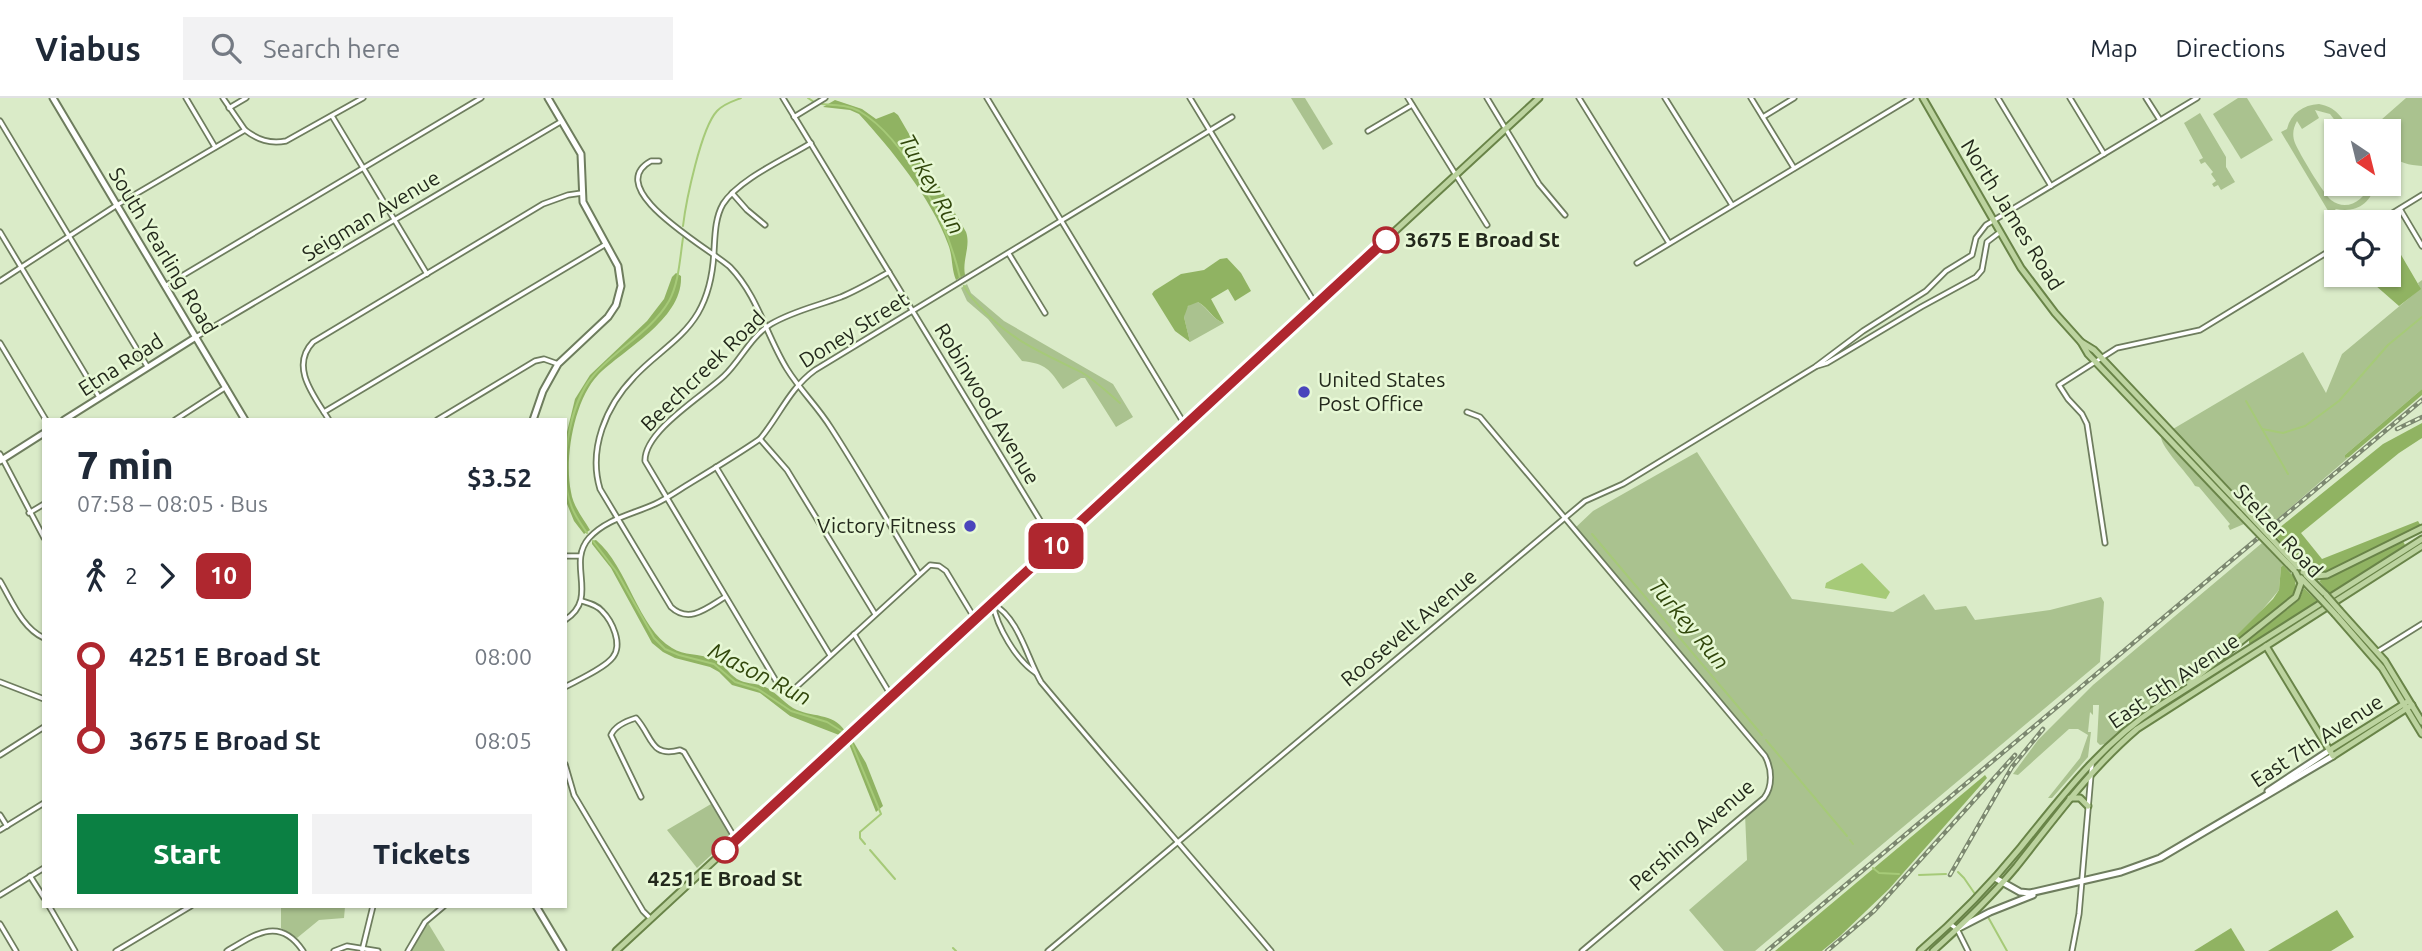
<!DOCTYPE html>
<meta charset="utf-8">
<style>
:root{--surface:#fff;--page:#f2f2f3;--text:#1f2937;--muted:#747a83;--line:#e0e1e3;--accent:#0b8043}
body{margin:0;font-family:Ubuntu,sans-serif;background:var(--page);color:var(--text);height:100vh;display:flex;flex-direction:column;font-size:26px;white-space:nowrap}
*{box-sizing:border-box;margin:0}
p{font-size:23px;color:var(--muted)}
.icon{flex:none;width:38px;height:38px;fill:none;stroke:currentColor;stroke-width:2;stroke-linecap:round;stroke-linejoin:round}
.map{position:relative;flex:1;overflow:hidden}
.details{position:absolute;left:42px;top:320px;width:525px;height:490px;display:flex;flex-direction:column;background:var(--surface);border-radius:0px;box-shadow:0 2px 5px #0004}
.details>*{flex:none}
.badge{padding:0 14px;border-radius:10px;font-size:24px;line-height:46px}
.needle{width:46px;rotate:145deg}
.fabs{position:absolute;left:2324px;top:21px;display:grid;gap:14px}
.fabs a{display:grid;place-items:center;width:77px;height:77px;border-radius:0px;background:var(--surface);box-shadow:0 2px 5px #0004;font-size:35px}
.map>.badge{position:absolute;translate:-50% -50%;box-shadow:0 0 0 4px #fff}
.legs{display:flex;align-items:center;gap:10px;height:77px;padding:0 35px;font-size:23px}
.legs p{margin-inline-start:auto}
.overview{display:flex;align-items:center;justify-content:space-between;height:119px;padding:0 35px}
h1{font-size:38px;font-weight:800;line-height:52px}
.primary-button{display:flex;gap:14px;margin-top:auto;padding:14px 35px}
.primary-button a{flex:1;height:80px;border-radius:0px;background:var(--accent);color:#fff;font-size:28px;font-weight:800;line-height:80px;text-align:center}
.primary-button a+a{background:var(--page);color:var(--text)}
ul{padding:0 35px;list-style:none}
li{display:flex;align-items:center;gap:24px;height:84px;font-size:26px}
li i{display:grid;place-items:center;width:10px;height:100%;margin:0 9px;background:currentColor}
li i::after{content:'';width:18px;height:18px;margin:-9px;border:5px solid;border-radius:50%;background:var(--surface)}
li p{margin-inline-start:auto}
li:first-child i{background:linear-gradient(#0000 50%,currentColor 0)}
li:last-child i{background:linear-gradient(currentColor 50%,#0000 0)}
header{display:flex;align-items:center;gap:42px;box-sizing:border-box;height:98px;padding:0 35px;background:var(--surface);border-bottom:2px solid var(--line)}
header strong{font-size:33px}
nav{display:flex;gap:38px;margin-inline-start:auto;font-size:24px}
.search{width:490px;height:63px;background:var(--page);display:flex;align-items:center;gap:18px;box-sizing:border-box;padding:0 24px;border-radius:0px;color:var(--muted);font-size:26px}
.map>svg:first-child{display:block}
.green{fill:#aac28f}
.forest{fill:#90b362}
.water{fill:#a6ca78}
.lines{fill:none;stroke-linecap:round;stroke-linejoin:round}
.stream{stroke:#a6ca78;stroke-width:2}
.street-casing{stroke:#6e7d5e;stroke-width:7}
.secondary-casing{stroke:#6e7d5e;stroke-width:9}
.primary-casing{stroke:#698448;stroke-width:9}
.street{stroke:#fff;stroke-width:3.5}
.secondary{stroke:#fff;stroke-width:5}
.primary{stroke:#bcd39f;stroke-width:5}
.rail-casing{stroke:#7c8870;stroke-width:4.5}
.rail{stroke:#e7f8d5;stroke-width:2;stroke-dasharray:5;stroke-linecap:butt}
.primary-bridge-casing{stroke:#698448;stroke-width:9;stroke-linecap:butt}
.primary-bridge{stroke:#bcd39f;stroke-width:5}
.line-1-casing{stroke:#fff;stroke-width:16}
.line-1{stroke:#af272f;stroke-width:10}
.stop-1-dot{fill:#fff;stroke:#af272f;stroke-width:3.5}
.poi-dot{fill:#4a45bc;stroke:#e7f8d5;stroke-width:2.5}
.labels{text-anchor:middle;stroke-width:5;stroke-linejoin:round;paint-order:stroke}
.street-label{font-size:21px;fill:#23291c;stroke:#e7f8d5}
.stop-label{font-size:21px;font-weight:bold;fill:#23291c;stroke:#e7f8d5;text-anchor:start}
.poi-label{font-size:21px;fill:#23291c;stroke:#e7f8d5;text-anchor:start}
.water-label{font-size:23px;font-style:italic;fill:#31470b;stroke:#e7f8d5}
</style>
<header>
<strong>Viabus</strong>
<div class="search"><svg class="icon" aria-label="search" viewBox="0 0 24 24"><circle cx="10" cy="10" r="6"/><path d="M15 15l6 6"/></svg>Search here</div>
<nav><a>Map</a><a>Directions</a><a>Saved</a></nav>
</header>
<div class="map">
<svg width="2422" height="853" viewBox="0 0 2422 853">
<rect width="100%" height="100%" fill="#daebc8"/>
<g class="green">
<path d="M1291,0H1305L1333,46L1323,52Z"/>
<path d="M2238,0H2247L2273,42L2241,61L2213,16Z"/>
<path d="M2406,0H2422V68C2409,67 2399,65 2389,56V33H2375L2373,29Z"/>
<path d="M2319,6C2336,9 2342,19 2350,33H2343L2330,16L2315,12L2319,20L2302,31L2297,23C2293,30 2292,37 2295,45C2299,55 2323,95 2331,102C2346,114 2365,103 2369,86H2375C2371,106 2356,115 2336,111L2330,116L2281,34L2287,31C2291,15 2303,7 2319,6Z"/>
<path d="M2200,15L2226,59V69L2235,84L2221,92L2218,87L2214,89L2212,86L2216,83L2211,76L2213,74L2205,64L2201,66L2199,62L2203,60L2184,25Z"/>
<path d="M2422,182V291L2345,357V360L2349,359L2268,429L2173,331L2303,254L2326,295L2342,256L2420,191L2418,185Z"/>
<path d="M967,186L971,195L1004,223L1113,286L1133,319L1116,329L1085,280H1081L1063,291C1049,271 1047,266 1022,263L988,221L967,203L961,190Z"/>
<path d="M1193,204H1198C1208,210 1212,221 1224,225L1190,244L1184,219L1185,211Z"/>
<path d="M2161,339L2244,426L2230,432L2228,428L2230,426L2199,389L2195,388C2187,374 2162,351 2161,339Z"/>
<path d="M1697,354L1792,501L1893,514L1924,496L1935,512L1966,508L1975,522L2050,512L2101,499L2104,504L2100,564L1755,853H1724L1689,812L1747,762L1745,716C1766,697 1773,693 1767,662L1574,431L1593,413Z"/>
<path d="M2262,445L2283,467L2281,469L2279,492L2235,544L2287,503C2230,556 2164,596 2105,646L2100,647L2097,644L2099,607H2093V617L2090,614L2088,634H2091L2088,659L2052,700H2048L2080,660L2088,637L2078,631H2069L2018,677L2013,676L2038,642L2093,587Z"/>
<path d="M711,706L731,739L697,770L667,732Z"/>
<path d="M281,809H345L344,820L319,822L297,840L281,830Z"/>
<path d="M428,825L445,853H411Z"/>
</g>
<g class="forest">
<path d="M835,2L862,11L876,21L894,14L898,17L966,134C971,148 962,162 965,177L956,182C951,170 953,158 948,146C932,101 891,51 859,16L850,12L823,9Z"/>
<path d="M2395,150H2397L2421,191L2399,208L2375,187L2378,177H2389V163Z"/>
<path d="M1227,160L1241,175L1251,193L1235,203L1228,191L1211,201L1224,225C1212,221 1209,210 1198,204L1188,208L1184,219L1190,244L1175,233L1152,196L1154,193L1181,176L1204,172L1220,161Z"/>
<path d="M676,175L681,178C683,221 625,250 598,277C574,302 564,361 571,394C573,408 583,420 590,432L584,436L574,423L565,401V342L575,301L590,277L647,223L657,210L664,201L672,179Z"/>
<path d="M2422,291V297L2349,359L2345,360V357Z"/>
<path d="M2422,325V340L2399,355L2301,435L2322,461L2418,423L2421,428L2329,473C2304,479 2288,451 2273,435L2383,346Z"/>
<path d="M596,442C628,469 638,530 672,550C684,558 699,555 713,561C723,565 728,575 737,581C745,586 754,585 763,588C775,593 782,603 793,610C811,620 833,614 845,633L839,637L790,618L760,595L732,587L719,574L710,569L675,560L663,554L652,545L611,470L592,446V443Z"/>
<path d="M2403,443L2405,447L2330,496L2319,483Z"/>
<path d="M2283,467L2295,480L2296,492L2287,503L2234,545L2236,538L2273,501L2279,492L2281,469Z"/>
<path d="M2304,490L2317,503L2251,546L2249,545V542L2299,502Z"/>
<path d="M853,643L866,665L883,708L876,714L849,646Z"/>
<path d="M1985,677L1987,680L1889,791L1840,838L1822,853H1775Z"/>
<path d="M2337,812L2354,839L2331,853H2268Z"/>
<path d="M2231,830L2245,853H2194Z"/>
</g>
<path class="water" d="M1862,465L1890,494L1886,501L1825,490L1826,485Z"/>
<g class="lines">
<g class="stream">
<path d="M808,0L814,4"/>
<path d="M822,6C835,7 848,7 859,13C907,41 948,127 960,180"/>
<path d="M683,128C686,103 701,30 717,13C723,6 733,3 741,0"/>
<path d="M964,188C969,198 977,206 985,214C1014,244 1045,256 1081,274C1095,282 1108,295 1120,305"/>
<path d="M2246,303L2288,376"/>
<path d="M2262,331L2283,335L2305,328L2339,303L2388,247L2422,219"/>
<path d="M587,435C581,426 574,417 571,407C558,373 569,305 593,278C616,251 651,234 669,203C679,185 680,159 683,140"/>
<path d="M1592,436L1762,637"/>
<path d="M593,443L616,473L654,540L665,551L679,557L714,566L735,584L758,591L791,613L827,624L843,634"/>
<path d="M1766,642L1847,738"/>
<path d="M852,646L881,716L860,734V740L865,746"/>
<path d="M1850,742L1853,746"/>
<path d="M870,752L895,781"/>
<path d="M1873,770L1879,775L1899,776"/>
<path d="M1958,774L1964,780L1975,796"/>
<path d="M1919,777L1946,776"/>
<path d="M1988,819L2007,853"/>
<path d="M953,850L956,853"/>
</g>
<g class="street-casing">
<g id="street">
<path d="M186,0L215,49"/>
<path d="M223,0L245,32"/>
<path d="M783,0L1055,447"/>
<path d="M987,0L1185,327"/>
<path d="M1190,0L1316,207"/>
<path d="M1408,0L1487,127"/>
<path d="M1487,0L1539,86L1565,117"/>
<path d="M1579,0L1669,145"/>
<path d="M1665,0L1732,107"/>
<path d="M1751,0L1794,70"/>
<path d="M1998,0L2051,88"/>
<path d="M2070,0L2104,56"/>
<path d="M2146,0L2160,22"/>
<path d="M229,10L246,0"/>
<path d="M332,18L427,176"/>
<path d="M794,19L825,0"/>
<path d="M1763,19L1794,0"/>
<path d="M0,23L147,268"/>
<path d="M1368,33L1412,7"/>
<path d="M659,63H651C600,91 712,152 730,169C758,198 766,237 787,271C800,292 818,309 831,330C862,378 890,427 919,476"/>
<path d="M732,95L747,112L765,127"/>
<path d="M2400,111L2422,148"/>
<path d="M2378,124L2422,97"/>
<path d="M0,134L99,299"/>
<path d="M1009,156L1045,215"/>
<path d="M1637,165L1911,0"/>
<path d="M889,174C873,183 858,192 841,199C817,208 793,213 771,226C750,239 741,262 724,278C703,298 644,333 645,363L782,593L785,595L793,592L930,467L939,468L946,473L975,521"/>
<path d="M0,183L117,107L245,32C258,42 270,46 286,43L363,0"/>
<path d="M165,188L481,0"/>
<path d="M196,239L562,23"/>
<path d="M0,245L46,322"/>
<path d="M1817,268L1827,265L1921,209L1976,179L1982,172L1987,144L2000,134"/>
<path d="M324,314L606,146"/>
<path d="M1467,314L1480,319L1765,658C1772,671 1773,688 1764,700L1582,853"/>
<path d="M175,322L226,289"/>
<path d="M329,322C315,299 289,269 313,244L543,106L568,97L582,95"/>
<path d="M437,322L535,263L544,261L558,266"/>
<path d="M760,341L787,372L875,516"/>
<path d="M0,356L44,440"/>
<path d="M716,369L830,557"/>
<path d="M29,415L44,406"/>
<path d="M2105,445L2087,326L2082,316L2068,301L2059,287L2117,250L2200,232L2336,149"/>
<path d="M565,458H580"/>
<path d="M0,483C12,503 22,530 44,540"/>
<path d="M725,499C707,510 689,526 671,509L600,391C588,351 606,308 634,279C655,256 682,242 698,215C709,196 713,175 714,153C715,137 715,120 723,106C739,81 785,61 811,45"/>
<path d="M993,506C1019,520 1027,560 1041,584C1117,675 1195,763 1271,853"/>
<path d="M993,506C997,529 1016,562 1036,575"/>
<path d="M565,522C600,500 566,466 589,440C606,421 633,416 655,406C668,400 680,391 692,384C715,370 738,356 760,341C780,317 789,291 815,272L1232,19"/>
<path d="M854,536L892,599"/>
<path d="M2377,554L2422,526"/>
<path d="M0,584L44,601"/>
<path d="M565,589C578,582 605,570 613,559C623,546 612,523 602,513C597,507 589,505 582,503"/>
<path d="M0,657L44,629"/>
<path d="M565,666L574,697L643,813L651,821"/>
<path d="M641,699L611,637C615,628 626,623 636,620C653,639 650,660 680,652L684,654L736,742"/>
<path d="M0,717L7,728"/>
<path d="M0,732L44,705"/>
<path d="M30,778L44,800"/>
<path d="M0,797L44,770"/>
<path d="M49,808L75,853"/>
<path d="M0,826L16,853"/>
<path d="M1950,826L1957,831L1968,853"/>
<path d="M116,853L191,808"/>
<path d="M227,853C255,836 280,818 303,853"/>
<path d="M334,853L347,848L378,853"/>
<path d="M362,853L373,808"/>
<path d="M408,853L425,824L444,808"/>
<path d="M1048,853L1585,403L1623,386L1815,269L1863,233L1926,193L1946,173L1972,157L1976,140L1986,127L2197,0"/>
<path d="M2072,853L2079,816L2092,665"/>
</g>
</g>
<g class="secondary-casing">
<g id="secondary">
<path d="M53,0L245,322"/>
<path d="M64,322L196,239"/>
<path d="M533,322L543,293L558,266L608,219L616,207L621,188L618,168L583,104L581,56L548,0"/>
<path d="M0,363L44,335"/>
<path d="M2268,693L2330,652"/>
<path d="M1995,780L2020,794L2030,795L2121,774L2160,760L2333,658"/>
<path d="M536,808L563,853"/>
<path d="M1959,830L1990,814L2033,797"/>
</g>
</g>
<g class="primary-casing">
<g id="primary">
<path d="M1923,0L2021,170L2055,215L2081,244L2088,256L2240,416"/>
<path d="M2081,244L2094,252L2245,412"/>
<path d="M2303,474L2315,478L2327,477L2422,430"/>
<path d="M2306,477L2326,497"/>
<path d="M2301,480L2320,500"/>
<path d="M2340,513L2385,563L2422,624"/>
<path d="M2335,516L2382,570L2422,636"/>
<path d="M2266,548L2333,658L2412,607"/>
<path d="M2189,585L2296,499L2301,485L2296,475"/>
<path d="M2330,652L2407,604"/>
<path d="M2070,700H2080L2088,708"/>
<path d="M616,853L1539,0"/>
<path d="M1920,853C1957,821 1990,787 2021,749C2063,697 2102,645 2159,608L2422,441"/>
<path d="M1933,853C1962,827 1991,799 2016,769C2055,720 2090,671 2137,631L2422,448"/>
</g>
</g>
<use href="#street" class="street"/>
<use href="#secondary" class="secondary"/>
<use href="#primary" class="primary"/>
<g class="rail-casing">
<g id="rail">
<path d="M2397,331L2422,319"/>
<path d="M1950,777L2012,669L2043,631"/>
<path d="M1767,853L2422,302"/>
<path d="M1827,853L1874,813L2015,657"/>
</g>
</g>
<use href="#rail" class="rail"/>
<g class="primary-bridge-casing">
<g id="primary-bridge">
<path d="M2245,412L2297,468"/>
<path d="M2240,416L2294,472"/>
<path d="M2326,497L2340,513"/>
<path d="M2320,500L2335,516"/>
</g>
</g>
<use href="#primary-bridge" class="primary-bridge"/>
</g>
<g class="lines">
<g class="line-1-casing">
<path id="line-1" d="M725,752L1386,142"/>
</g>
<use href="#line-1" class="line-1"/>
</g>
<g class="stop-1-dot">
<circle cx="1386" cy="142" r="12"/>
<circle cx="725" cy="752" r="12"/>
</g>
<g class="poi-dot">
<circle cx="1304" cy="294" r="7"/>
<circle cx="970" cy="428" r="7"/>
</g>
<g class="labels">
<g class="street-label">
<text transform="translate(2012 117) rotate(58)" y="7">North James Road</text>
<text transform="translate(371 118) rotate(-31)" y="7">Seigman Avenue</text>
<text transform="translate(163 153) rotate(59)" y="7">South Yearling Road</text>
<text transform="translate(854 232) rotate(-32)" y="7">Doney Street</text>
<text transform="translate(121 267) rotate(-33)" y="7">Etna Road</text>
<text transform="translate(703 273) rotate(-44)" y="7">Beechcreek Road</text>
<text transform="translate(987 306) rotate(59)" y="7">Robinwood Avenue</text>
<text transform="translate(2278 433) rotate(47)" y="7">Stelzer Road</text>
<text transform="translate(1409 530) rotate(-40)" y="7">Roosevelt Avenue</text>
<text transform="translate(2174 583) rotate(-34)" y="7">East 5th Avenue</text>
<text transform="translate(2317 643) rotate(-33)" y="7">East 7th Avenue</text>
<text transform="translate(1692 737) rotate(-41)" y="7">Pershing Avenue</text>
</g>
<g class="stop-label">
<text x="1405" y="149">3675 E Broad St</text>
<text x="725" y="788" text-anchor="middle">4251 E Broad St</text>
</g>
<g class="poi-label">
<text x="1318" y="289">United States<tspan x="1318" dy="24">Post Office</tspan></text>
<text x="956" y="435" text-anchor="end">Victory Fitness</text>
</g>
<g class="water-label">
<text transform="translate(932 86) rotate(61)" y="8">Turkey Run</text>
<text transform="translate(1689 526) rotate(50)" y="8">Turkey Run</text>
<text transform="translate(760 576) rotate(27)" y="8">Mason Run</text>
</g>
</g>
</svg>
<div class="fabs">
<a><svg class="needle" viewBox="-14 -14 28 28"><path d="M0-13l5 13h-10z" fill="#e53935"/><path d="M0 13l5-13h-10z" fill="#747a83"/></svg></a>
<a><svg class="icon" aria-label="locate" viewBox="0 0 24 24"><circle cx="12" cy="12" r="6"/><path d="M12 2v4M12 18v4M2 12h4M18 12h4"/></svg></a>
</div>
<b class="badge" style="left:1056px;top:448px;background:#af272f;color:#fff">10</b>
<section class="details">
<div class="overview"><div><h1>7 min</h1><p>07:58 – 08:05 · Bus</p></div><b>$3.52</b></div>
<div class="legs"><svg class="icon" aria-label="walk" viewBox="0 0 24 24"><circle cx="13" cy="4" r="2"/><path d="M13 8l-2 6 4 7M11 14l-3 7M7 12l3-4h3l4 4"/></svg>2<svg class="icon" aria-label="forward" viewBox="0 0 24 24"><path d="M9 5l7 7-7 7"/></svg><b class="badge" style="background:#af272f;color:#fff">10</b></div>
<ul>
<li><i style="color:#af272f"></i><b>4251 E Broad St</b><p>08:00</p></li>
<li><i style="color:#af272f"></i><b>3675 E Broad St</b><p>08:05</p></li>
</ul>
<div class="primary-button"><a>Start</a><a>Tickets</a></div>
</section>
</div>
